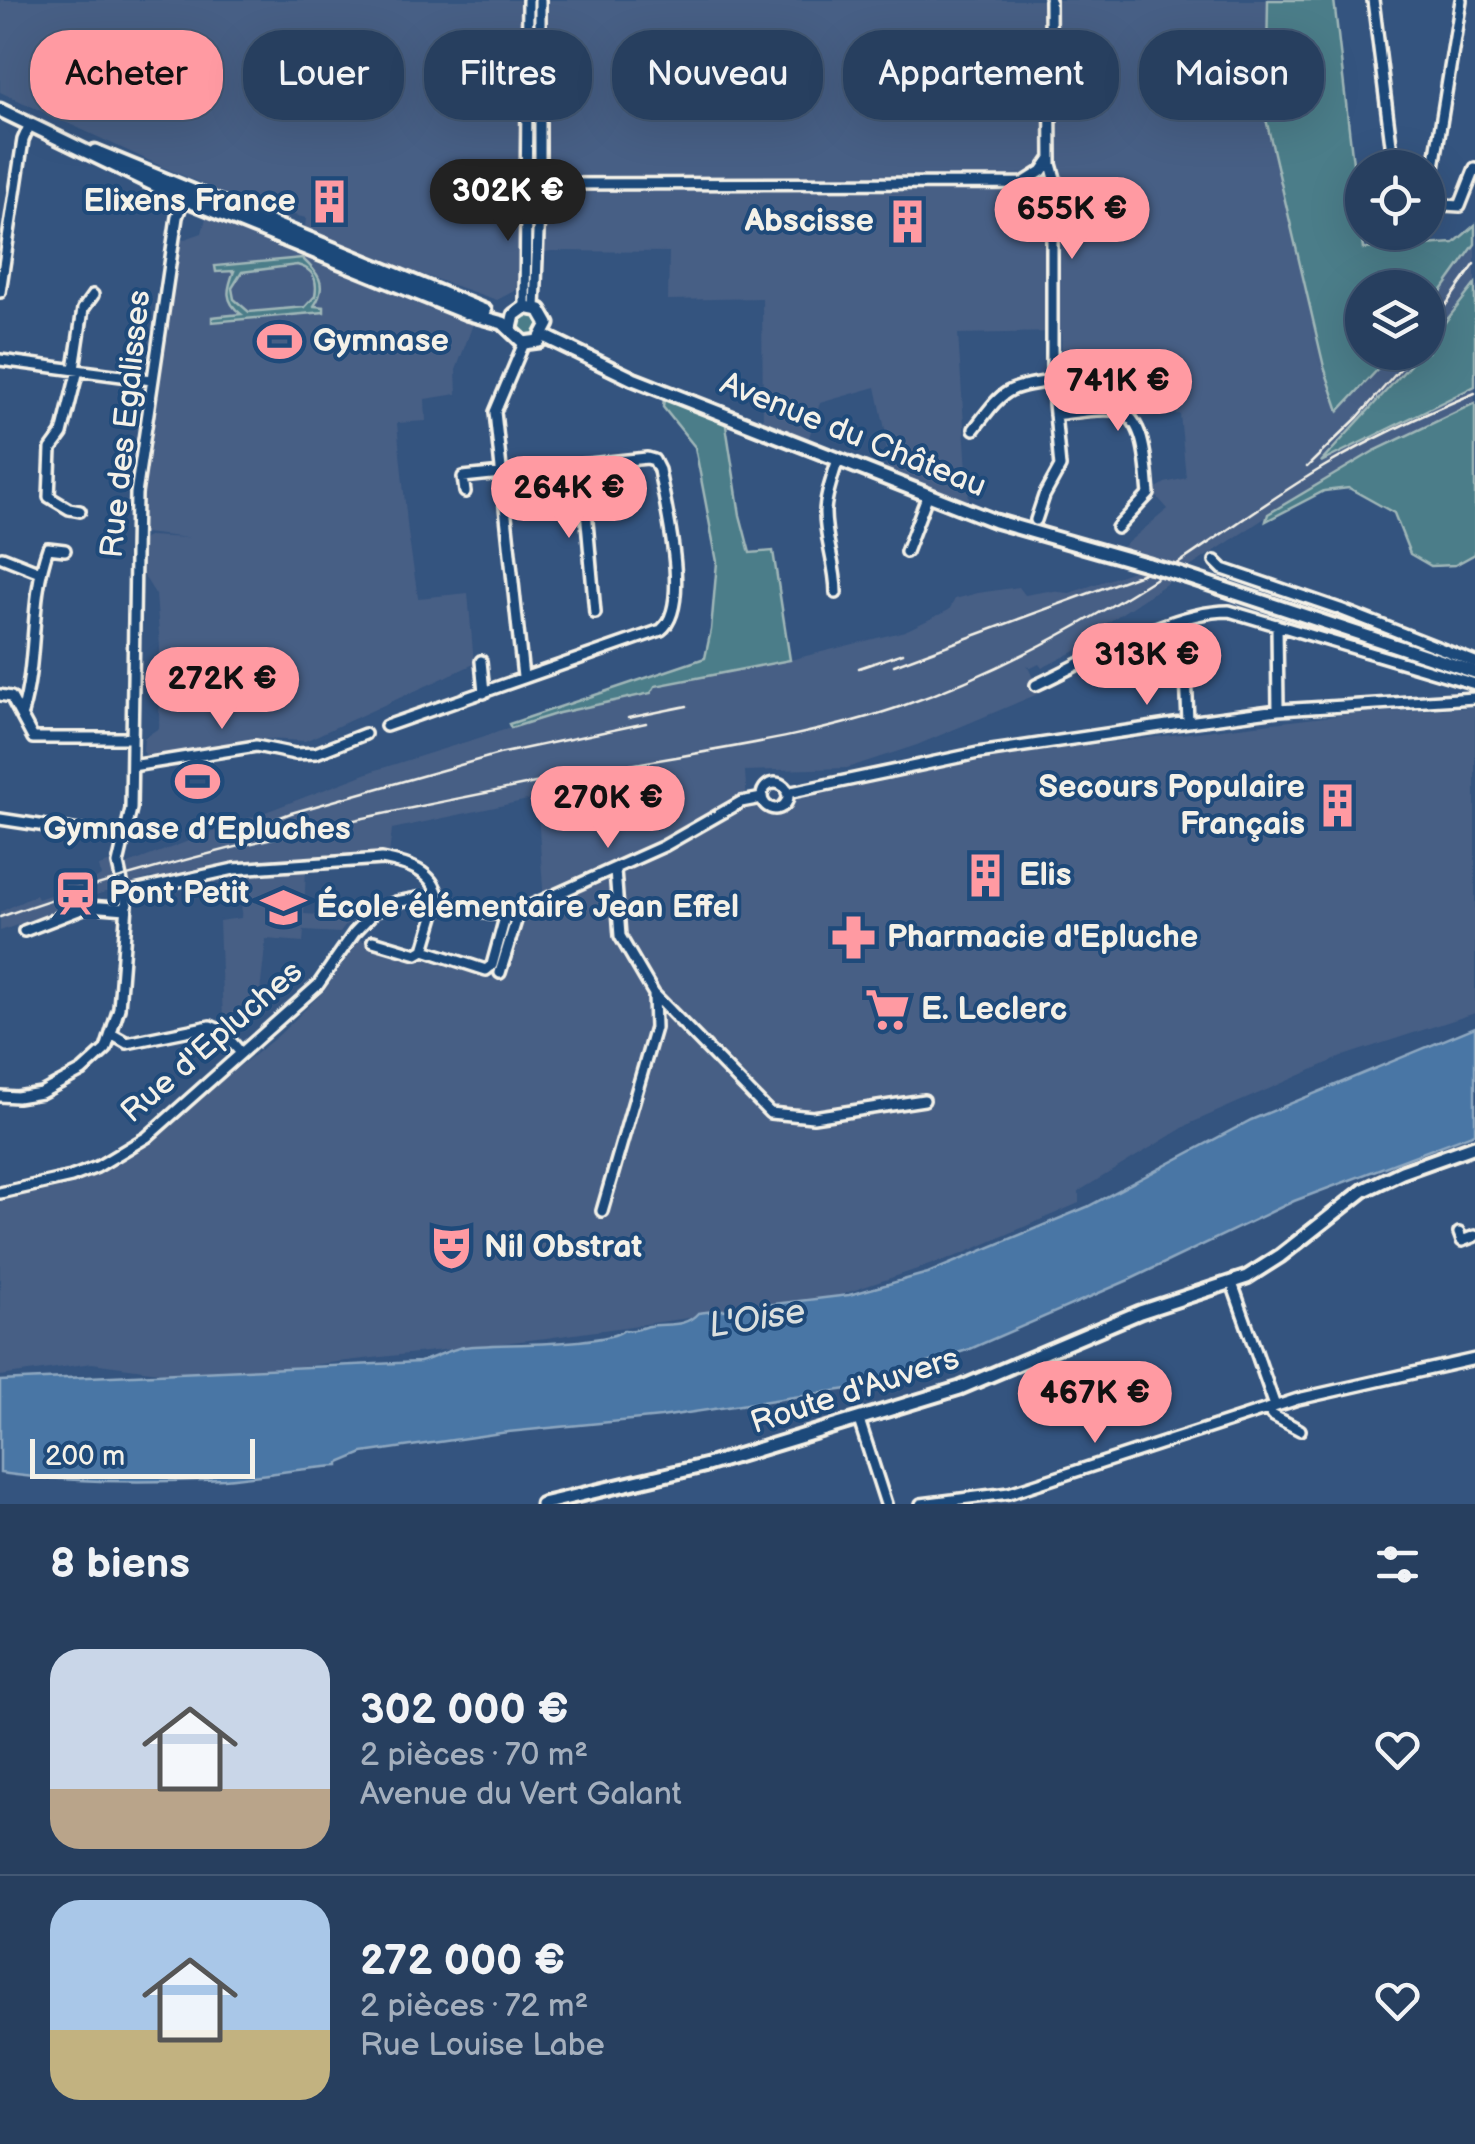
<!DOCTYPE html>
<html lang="fr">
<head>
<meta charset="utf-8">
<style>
	body { margin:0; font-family:"Balsamiq Sans",sans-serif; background:#2f4665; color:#f1f3f6; height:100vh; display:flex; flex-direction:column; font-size:38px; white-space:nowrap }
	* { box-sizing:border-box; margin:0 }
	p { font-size:32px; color:#a4afbd }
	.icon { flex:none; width:55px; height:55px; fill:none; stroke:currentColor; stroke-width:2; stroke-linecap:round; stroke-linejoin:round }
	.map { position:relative; height:1504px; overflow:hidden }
	.panel { display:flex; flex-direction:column; background:#273f5f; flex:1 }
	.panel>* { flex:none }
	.top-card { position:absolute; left:30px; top:30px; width:1415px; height:90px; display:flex; gap:20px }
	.fabs { position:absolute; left:1345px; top:150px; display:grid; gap:20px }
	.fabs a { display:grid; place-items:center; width:100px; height:100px; border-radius:50%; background:#273f5f; box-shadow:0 10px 40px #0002,0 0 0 2px #435874; font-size:50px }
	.scale { position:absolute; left:30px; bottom:25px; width:225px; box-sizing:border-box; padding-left:10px; border:5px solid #f4f1e8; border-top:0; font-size:28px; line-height:35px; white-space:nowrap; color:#f4f1e8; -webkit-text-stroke:8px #1f4a7a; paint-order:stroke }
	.price { position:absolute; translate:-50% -85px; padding:0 22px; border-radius:35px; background:#ff9aa2; color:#111; font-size:32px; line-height:65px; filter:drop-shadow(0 2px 5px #0008) }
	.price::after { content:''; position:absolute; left:50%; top:60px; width:30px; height:22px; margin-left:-15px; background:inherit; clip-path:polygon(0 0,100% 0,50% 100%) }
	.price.active { background:#222; color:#fff }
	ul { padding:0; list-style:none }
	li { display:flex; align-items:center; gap:30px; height:250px; padding:0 50px }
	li+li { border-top:2px solid #435874 }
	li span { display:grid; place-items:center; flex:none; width:280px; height:200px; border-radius:30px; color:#555 }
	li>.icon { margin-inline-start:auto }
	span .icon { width:120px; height:120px; fill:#fffc; stroke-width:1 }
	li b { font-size:42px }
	h2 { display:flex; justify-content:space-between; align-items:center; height:120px; padding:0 50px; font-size:42px }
	.pill { padding:0 35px; border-radius:40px; background:#273f5f; box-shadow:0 10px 40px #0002,0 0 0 2px #435874; font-size:35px; line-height:90px }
	.pill.active { background:#ff9aa2; color:#111 }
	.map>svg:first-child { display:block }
	.built { fill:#475f85 }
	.green { fill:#4b7d89; stroke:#a0b7b8; stroke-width:2.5; fill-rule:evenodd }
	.water { fill:#4976a5; stroke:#8da7c0; stroke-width:2.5 }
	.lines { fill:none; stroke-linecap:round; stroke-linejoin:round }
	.minor-casing { stroke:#f4f1e8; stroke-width:16 }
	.major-casing { stroke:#f4f1e8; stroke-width:19 }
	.minor { stroke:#1f4a7a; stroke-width:9 }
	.major { stroke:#1f4a7a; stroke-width:11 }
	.rail { stroke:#f4f1e8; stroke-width:2.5 }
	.major-bridge-casing { stroke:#f4f1e8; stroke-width:19; stroke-linecap:butt }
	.major-bridge { stroke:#1f4a7a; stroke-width:11 }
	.labels { text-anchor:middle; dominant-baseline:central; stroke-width:8; stroke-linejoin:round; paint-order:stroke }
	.poi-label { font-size:32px; font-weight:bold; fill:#f4f1e8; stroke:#1f4a7a; text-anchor:start }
	.street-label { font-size:32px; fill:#f4f1e8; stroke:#1f4a7a }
	.water-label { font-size:35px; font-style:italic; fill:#dadfde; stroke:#1f4a7a }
</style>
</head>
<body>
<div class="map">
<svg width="1475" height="1504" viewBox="0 0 1475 1504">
	<rect width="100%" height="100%" fill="#34547f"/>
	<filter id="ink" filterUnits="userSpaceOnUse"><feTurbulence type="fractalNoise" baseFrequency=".01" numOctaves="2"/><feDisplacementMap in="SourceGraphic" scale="20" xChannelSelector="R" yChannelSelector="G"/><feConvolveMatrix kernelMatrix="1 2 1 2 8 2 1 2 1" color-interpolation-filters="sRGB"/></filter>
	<g filter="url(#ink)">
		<path class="built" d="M0,0h1268l-2,119 58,248 13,41 2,2 54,-57h28l-97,106 151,-73v17l-101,48 -54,31 -130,85 -69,-19 47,-39 -16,-18 13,-8 21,-5 -6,-64 -36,3 -23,-11 -57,6 -3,-80 -103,2 11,167 -82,-32 -1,-35 -10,-47 -56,16 -13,41 -44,-18 -1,-128 -94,2 1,-48 -118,-1 -31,5 -2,33 -21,11 -88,-30 -104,-43 1,-9 -16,-4 -3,6 -124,-53 -163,-75z
			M206,218l267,106 -17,46 1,24 -32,5 1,22 -29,2 11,110 10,65 50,-5 6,71 -169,77 -39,-2 -119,18 -4,-6 1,-13 15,-10 1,-81 -4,-52 -12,-19 -4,-33 8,-7 41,2 -45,-5 -1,-40 36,-252 23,-8z
			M1475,244v40l-47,60v-34z
			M1139,569l33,11 -74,49 3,9 -59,30 -3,-4 -8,4 -4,-3 13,28 -123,52 -70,23 -102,3 2,31 30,9 16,-17 229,-41 327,-39 126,-7v306l-129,42 -155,68 -112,68v12l-117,51 -131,44 -285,40 -234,27 -124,11 -96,-13 -92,13v-178l63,-17 71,-30 145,-116 45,-44 33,-52 135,40 14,-57 38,-19 -7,-105 -145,31 -3,26h-48l-100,9 -85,19 -2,-6 -29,8 -2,-19 253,-96 183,-57 92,-20 4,-7 135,-26 115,-29 44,-21 6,-11 23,-6 41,-6 6,8 23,-4 22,2z
			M111,862l7,31 -13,-1 -18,6v3l-87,30v-19l36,-17 2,4 58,-20 5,-3 -2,-10z
			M306,868l-2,46 48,3 -12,16 -36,-2 -1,11 -37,-3 -8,71 -35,10 -4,-99 22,-3 2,-46z"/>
		<path class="green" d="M1268,0h66l29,249 91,-6 21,-18v19l-47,66v-22h-66v64l31,1 -54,58 -15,-44 -58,-248z
			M302,258c15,14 27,26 12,48l10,1v5l-112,10v-5l29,-3c-17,-13 -14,-25 -7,-43l-18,1 -1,-6zM297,265c17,4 21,15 18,31l-10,11 -56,5 -15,-13 -2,-11 10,-16z
			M1475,284v102l-154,76 100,-109 7,-1v-8z
			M516 325a13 13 0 1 1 26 0a13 13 0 1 1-26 0Z
			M664,398l61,21 15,96 10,38 23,-2 17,109 -135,26 -4,7 -92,20 -48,15 -2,-4 196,-66 6,-28 6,-68 -22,-115 -32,-40z
			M1475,403v151l-20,11 -24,1 -21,-12 -16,-41 -45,-25 -25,3 -58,30 2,-7 106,-63z
			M241,671l2,15 -29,2 -2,-15z"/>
		<path class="water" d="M1475,1027v106l-181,68 -163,78 -161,70 -123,40 -186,28 -153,15 -145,21 -24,10v3c-39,2 -77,10 -115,13 -73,4 -151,4 -224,-6v-92l420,-19c14,-4 30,-13 44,-15 30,-4 143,-1 160,-17 12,2 14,-2 25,-4 18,-3 36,2 49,-13l151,-18 79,-22 159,-66 164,-87z"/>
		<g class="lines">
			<defs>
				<path id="minor" d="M1373,0l21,168
					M1023,183l21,13 9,-4 3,-10 -5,-18 -1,-164
					M528,184l495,-1 19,-12 9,-13
					M1428,204l33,-204
					M1428,204l32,2 15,-38
					M0,292l23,-152 7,-16
					M525,307l3,-307
					M535,308l5,-124v-184
					M0,360l152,20
					M74,369l9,-60 10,-14
					M78,370l-16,64 -11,15 -2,48 20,12 11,2
					M1055,415c18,-2 39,-7 58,-5 34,2 33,59 36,84l-32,34
					M974,429c30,-39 29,-41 78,-48
					M582,465l13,148
					M1036,520l8,-24 16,-29 -8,-86v-170l3,-22
					M906,552l22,-58
					M2,557l38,15
					M1215,561l8,8 117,40 135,53
					M836,593c0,-28 -11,-53 -11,-80 0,-17 8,-37 13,-54
					M1277,625l1,85
					M481,661l3,32
					M1186,673l2,49
					M523,677l-28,-265 29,-69
					M1036,685c54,-25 134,-74 193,-74l246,73
					M0,695l11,2 22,41h99
					M22,713c16,-54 7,-112 26,-165l17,2
					M386,726l275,-96c31,-24 4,-125 -2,-160l-5,-10 -7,-2 -184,19 2,15
					M132,766l124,-20 39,8 21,-1 49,-19
					M762 796a13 13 0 1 1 26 0a13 13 0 1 1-26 0Z
					M787,793l191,-40 210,-31 90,-12 197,-12
					M0,819l125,19
					M125,893l109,-24 148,-10c26,5 51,11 57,40
					M439,899l-15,51 62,20 6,-5 14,-51
					M24,931l65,-25 37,3
					M373,941l44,13 7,-4
					M500,973l19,-62
					M654,994l116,119 43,4 111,-17
					M113,1035l14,8 83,-17 12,5 19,22
					M0,1096l17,1 24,-4 41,-22 24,-22 13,-41 8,-103 -9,-41 13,-55 5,-315 41,-277 9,-24
					M0,1193l71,-16 26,-10 50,-30 171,-152 36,-52 21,-22 21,-9 26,-5 68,17 29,-3 145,-65 77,-44 21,-4
					M602,1211l53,-183 -1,-34 -34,-58 -5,-66
					M1459,1233l3,8 13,-5
					M1232,1283l43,123
					M1268,1409l4,6 28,15
					M859,1420l27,84
					M921,1504l88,-11 289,-94 177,-40"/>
				<path id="major" d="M0,110l184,89 282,114 37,10 21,20 15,-2 9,-17 -8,-14 -15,-3 -11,8 -3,13
					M95,151l390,160
					M544,336l89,43 362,142 154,44
					M1179,574l296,98
					M542,1504l165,-39 253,-77 180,-76 107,-35 33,-21 84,-66 38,-18 73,-26"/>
			</defs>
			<use href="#minor" class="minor-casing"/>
			<use href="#major" class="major-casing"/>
			<use href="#minor" class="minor"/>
			<use href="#major" class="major"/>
			<path class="rail" d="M1428,330l47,-66
				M1307,467l51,-50 57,-65
				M894,665l250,-92
				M859,668l44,-15
				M628,718l59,-12
				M223,839l68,-26 208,-59 147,-31
				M0,917c195,-70 399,-107 602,-147 100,-19 206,-31 303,-65 86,-30 171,-76 248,-125 58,-37 113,-79 172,-114 48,-28 99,-52 150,-73"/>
			<defs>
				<path id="major-bridge" d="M1149,565l30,9"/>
			</defs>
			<use href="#major-bridge" class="major-bridge-casing"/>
			<use href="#major-bridge" class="major-bridge"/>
		</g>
	</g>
	<defs>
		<symbol id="building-bare" viewBox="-9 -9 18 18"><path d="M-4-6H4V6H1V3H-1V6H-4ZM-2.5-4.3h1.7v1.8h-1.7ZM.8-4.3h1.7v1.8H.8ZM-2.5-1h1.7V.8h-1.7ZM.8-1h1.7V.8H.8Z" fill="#ff9aa2" stroke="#1f4a7a" stroke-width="2.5" paint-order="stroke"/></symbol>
		<symbol id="stadium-bare" viewBox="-9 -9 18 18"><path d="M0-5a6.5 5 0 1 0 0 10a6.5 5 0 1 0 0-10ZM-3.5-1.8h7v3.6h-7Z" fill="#ff9aa2" stroke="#1f4a7a" stroke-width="2.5" paint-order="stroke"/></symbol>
		<symbol id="station-bare" viewBox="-9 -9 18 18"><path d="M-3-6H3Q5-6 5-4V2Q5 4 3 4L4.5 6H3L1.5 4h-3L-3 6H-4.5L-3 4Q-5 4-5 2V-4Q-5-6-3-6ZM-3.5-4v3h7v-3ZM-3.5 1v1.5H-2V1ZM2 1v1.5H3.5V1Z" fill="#ff9aa2" stroke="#1f4a7a" stroke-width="2.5" paint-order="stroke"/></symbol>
		<symbol id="school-bare" viewBox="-9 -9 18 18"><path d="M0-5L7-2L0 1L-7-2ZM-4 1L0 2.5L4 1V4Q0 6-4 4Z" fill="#ff9aa2" stroke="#1f4a7a" stroke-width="2.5" paint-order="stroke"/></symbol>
		<symbol id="pharmacy-bare" viewBox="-9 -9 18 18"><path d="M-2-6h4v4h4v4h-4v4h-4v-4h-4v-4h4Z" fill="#ff9aa2" stroke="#1f4a7a" stroke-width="2.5" paint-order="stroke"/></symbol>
		<symbol id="supermarket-bare" viewBox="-9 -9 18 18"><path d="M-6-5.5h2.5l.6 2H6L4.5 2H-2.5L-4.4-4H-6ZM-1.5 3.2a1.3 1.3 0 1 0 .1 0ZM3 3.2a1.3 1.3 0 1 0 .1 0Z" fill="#ff9aa2" stroke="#1f4a7a" stroke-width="2.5" paint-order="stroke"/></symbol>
		<symbol id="theatre-bare" viewBox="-9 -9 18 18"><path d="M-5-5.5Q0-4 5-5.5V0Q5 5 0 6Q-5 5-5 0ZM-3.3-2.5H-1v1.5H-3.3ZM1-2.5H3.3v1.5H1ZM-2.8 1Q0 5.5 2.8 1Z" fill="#ff9aa2" stroke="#1f4a7a" stroke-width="2.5" paint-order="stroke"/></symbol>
	</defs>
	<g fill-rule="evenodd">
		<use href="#building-bare" x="298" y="170" width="63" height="63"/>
		<use href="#building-bare" x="876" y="190" width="63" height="63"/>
		<use href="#stadium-bare" x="248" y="310" width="63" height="63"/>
		<use href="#stadium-bare" x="166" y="750" width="63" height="63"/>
		<use href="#building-bare" x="1306" y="774" width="63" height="63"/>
		<use href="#building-bare" x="954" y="844" width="63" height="63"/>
		<use href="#station-bare" x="44" y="862" width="63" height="63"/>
		<use href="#school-bare" x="252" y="876" width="63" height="63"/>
		<use href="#pharmacy-bare" x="822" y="906" width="63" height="63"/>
		<use href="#supermarket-bare" x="856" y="978" width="63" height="63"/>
		<use href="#theatre-bare" x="420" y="1216" width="63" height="63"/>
	</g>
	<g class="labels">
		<g class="poi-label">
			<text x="296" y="201" text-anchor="end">Elixens France</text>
			<text x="874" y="221" text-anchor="end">Abscisse</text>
			<text x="313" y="341">Gymnase</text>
			<text x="1305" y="787" text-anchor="end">Secours Populaire<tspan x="1305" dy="37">Français</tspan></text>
			<text x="197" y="829" text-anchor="middle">Gymnase d’Epluches</text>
			<text x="1019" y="875">Elis</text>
			<text x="109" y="893">Pont Petit</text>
			<text x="316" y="907">École élémentaire Jean Effel</text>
			<text x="887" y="937">Pharmacie d'Epluche</text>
			<text x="921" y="1009">E. Leclerc</text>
			<text x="484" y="1247">Nil Obstrat</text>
		</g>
		<g class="street-label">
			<text transform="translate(126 424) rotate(-84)">Rue des Egalisses</text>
			<text transform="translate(853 435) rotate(22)">Avenue du Château</text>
			<text transform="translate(212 1042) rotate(-41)">Rue d'Epluches</text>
			<text transform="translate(855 1391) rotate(-18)">Route d'Auvers</text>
		</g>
		<g class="water-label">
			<text transform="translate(757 1319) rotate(-9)">L'Oise</text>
		</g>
	</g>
</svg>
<div class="fabs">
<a><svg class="icon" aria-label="locate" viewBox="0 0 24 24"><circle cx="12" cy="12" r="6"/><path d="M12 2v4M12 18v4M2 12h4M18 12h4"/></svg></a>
<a><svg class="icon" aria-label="layers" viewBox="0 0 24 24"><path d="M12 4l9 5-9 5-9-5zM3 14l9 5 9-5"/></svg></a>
</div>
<div class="scale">200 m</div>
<b class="price active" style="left:508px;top:244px">302K €</b>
<b class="price" style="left:1072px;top:262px">655K €</b>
<b class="price" style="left:1118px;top:434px">741K €</b>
<b class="price" style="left:569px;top:541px">264K €</b>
<b class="price" style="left:1147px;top:708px">313K €</b>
<b class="price" style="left:222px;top:732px">272K €</b>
<b class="price" style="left:608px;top:851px">270K €</b>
<b class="price" style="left:1095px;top:1446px">467K €</b>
<div class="top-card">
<a class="pill active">Acheter</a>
<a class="pill">Louer</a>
<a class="pill">Filtres</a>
<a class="pill">Nouveau</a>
<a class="pill">Appartement</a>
<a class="pill">Maison</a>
</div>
</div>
<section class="panel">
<h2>8 biens<svg class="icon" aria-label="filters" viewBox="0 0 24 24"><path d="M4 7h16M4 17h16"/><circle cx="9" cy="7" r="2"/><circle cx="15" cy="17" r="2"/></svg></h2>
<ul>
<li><span style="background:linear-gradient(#c9d6e8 70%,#b9a48a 0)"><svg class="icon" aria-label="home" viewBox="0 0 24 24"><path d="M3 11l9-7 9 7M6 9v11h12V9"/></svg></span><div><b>302 000 €</b><p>2 pièces · 70 m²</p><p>Avenue du Vert Galant</p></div><svg class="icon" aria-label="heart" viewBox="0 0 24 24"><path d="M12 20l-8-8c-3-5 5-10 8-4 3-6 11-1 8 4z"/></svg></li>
<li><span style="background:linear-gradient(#a9c7e8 65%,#c2b280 0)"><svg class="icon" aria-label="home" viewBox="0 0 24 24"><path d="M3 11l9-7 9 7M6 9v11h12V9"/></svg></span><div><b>272 000 €</b><p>2 pièces · 72 m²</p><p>Rue Louise Labe</p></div><svg class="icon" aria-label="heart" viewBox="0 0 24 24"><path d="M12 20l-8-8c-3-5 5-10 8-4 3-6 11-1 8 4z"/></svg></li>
</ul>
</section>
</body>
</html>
